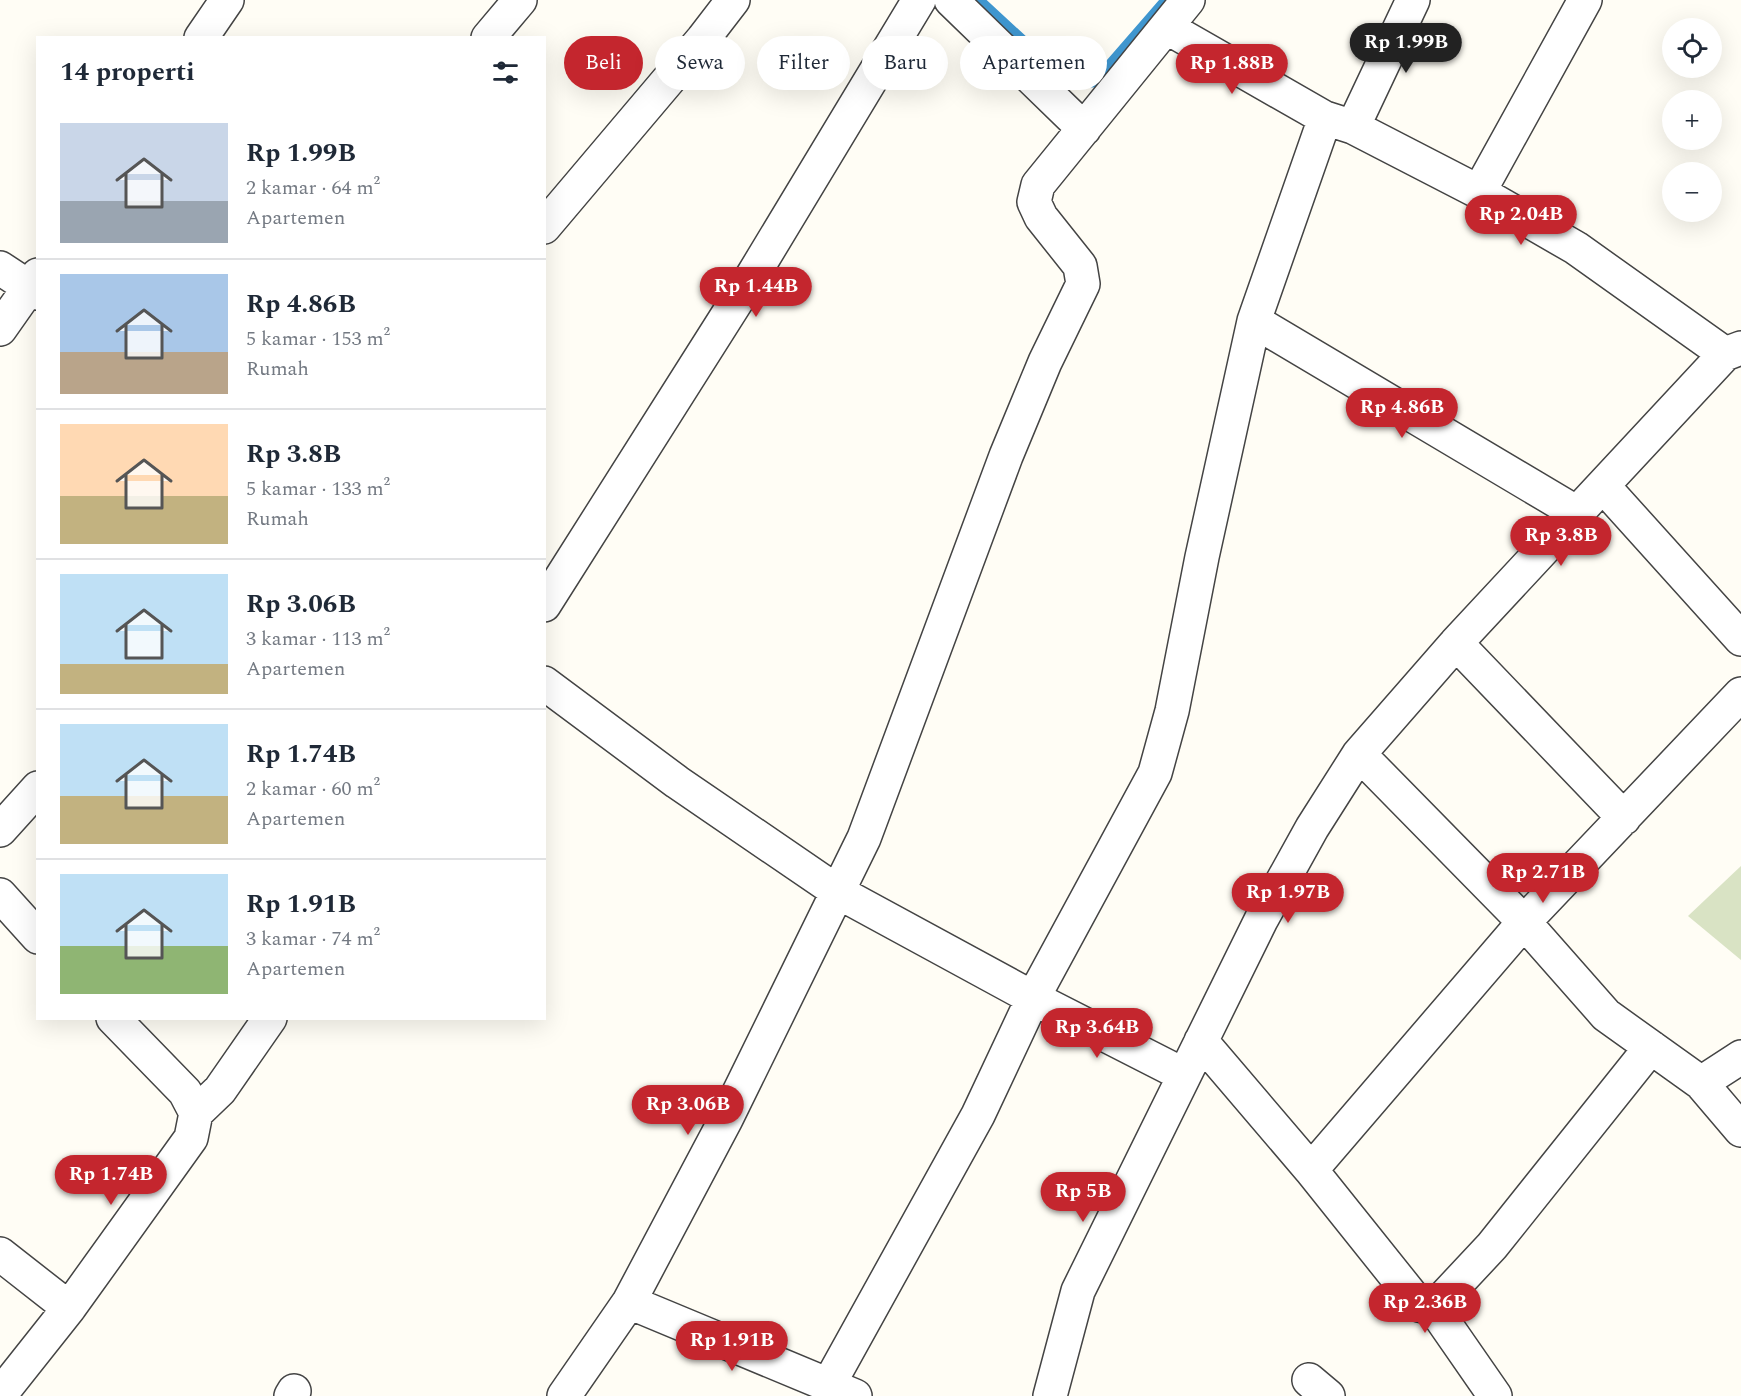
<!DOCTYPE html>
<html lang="id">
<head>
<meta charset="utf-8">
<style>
	body { margin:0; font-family:Spectral,serif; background:#f2f2f3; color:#1f2937; height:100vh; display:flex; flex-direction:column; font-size:22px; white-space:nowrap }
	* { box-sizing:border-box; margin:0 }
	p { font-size:20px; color:#747a83 }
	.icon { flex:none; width:33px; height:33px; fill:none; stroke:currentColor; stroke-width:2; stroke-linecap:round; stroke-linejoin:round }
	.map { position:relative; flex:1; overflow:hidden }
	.sheet { position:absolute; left:36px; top:36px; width:510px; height:984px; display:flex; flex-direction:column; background:#fff; border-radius:0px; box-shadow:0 6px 24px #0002 }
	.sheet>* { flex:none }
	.top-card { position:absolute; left:564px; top:36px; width:570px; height:54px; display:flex; gap:12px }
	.tools { position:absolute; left:1662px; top:18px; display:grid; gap:12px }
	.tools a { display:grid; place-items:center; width:60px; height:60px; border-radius:50%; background:#fff; box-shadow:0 6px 24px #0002; font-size:30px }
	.price { position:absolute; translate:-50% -51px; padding:0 14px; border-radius:21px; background:#c4262e; color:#fff; font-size:20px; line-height:39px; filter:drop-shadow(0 2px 3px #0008) }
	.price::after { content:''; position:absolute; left:50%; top:36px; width:18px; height:14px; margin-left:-9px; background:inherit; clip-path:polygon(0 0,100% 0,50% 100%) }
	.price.current { background:#222; color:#fff }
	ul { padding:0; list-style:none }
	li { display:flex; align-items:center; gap:18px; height:150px; padding:0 24px }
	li+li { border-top:2px solid #e0e1e3 }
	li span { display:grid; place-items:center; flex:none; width:168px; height:120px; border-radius:0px; color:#555 }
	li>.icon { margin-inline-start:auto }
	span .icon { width:72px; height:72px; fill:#fffc; stroke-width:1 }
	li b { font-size:26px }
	h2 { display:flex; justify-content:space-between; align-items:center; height:72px; padding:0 24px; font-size:26px }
	.pill { padding:0 21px; border-radius:27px; background:#fff; box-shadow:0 6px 24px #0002; font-size:21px; line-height:54px }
	.pill.current { background:#c4262e; color:#fff }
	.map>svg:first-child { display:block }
	.cemetery { fill:#d9e3c4 }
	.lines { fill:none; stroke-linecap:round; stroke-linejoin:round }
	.stream { stroke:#3f96cf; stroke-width:9 }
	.minor-casing { stroke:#444; stroke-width:36 }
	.minor { stroke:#fff; stroke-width:33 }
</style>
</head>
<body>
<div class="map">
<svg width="1741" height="1396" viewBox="0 0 1741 1396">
	<rect width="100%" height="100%" fill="#fffdf5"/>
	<path class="cemetery" d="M1741,866v94l-53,-44z"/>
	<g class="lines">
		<path class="stream" d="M980,0l89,82 24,1 72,-83"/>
		<defs>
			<path id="minor" d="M951,0l133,129
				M1166,27l159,91 28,9 126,65 97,56 149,106
				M201,38l26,-38
				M488,38l32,-38
				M1353,127l60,-127
				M1479,192l106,-192
				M544,227l159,-188 30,-39
				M0,268l38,25
				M1254,321l323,192
				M0,329l38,-54
				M1604,487l137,152
				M544,605l209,-330 166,-275
				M1456,643l168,175
				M544,683l133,99 161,110 195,106 151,77
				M1359,754l165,168 82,93 95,68
				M0,830l38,-42
				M0,895l38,42
				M1201,1041l110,129 108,135 15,3 58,-62 159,-199
				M1741,1057l-40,26 40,47
				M196,1113l24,-23 50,-72
				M1311,1170l213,-248 217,-228
				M0,1254l69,54
				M629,1302l226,94
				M1434,1308l61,88
				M1309,1380l19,16
				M829,1384l149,-269 55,-117 122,-225 17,-62 30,-154 52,-236 71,-203
				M0,1395l69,-87 122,-170 5,-25 -11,-21 -72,-74
				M291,1396l3,-5
				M564,1396l65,-94 97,-183 138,-281 142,-382 39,-94 38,-78 -3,-18 -39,-49 -7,-15 4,-17 150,-185
				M1050,1396l28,-105 183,-371 51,-92 47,-74 97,-111 269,-289 16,-6"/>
		</defs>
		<use href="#minor" class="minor-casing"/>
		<use href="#minor" class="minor"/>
	</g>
</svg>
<div class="tools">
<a><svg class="icon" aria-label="locate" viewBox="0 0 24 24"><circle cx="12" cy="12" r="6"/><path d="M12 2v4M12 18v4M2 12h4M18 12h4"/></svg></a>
<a>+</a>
<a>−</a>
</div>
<b class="price current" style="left:1406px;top:74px">Rp 1.99B</b>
<b class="price" style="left:1232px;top:95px">Rp 1.88B</b>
<b class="price" style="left:1521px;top:246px">Rp 2.04B</b>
<b class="price" style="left:756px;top:318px">Rp 1.44B</b>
<b class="price" style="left:1402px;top:439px">Rp 4.86B</b>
<b class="price" style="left:1561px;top:567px">Rp 3.8B</b>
<b class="price" style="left:1543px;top:904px">Rp 2.71B</b>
<b class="price" style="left:1288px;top:924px">Rp 1.97B</b>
<b class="price" style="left:1097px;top:1059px">Rp 3.64B</b>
<b class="price" style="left:688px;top:1136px">Rp 3.06B</b>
<b class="price" style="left:111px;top:1206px">Rp 1.74B</b>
<b class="price" style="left:1083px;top:1223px">Rp 5B</b>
<b class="price" style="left:1425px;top:1334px">Rp 2.36B</b>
<b class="price" style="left:732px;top:1372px">Rp 1.91B</b>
<div class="top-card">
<a class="pill current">Beli</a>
<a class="pill">Sewa</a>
<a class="pill">Filter</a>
<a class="pill">Baru</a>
<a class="pill">Apartemen</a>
</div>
<section class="sheet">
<h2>14 properti<svg class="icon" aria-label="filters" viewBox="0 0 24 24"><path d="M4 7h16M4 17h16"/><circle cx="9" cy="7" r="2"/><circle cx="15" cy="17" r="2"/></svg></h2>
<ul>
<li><span style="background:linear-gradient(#c9d6e8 65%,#9aa5b1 0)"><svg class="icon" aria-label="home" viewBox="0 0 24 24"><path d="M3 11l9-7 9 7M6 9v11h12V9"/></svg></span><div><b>Rp 1.99B</b><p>2 kamar · 64 m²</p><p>Apartemen</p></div></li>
<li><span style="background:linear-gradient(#a9c7e8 65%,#b9a48a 0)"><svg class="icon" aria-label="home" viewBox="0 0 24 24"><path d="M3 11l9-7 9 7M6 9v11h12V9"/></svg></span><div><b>Rp 4.86B</b><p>5 kamar · 153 m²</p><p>Rumah</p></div></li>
<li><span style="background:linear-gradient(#ffd9b3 60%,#c2b280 0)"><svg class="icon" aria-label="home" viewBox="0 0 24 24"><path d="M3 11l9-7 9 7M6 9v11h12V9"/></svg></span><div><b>Rp 3.8B</b><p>5 kamar · 133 m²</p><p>Rumah</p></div></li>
<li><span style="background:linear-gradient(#bfe0f5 75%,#c2b280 0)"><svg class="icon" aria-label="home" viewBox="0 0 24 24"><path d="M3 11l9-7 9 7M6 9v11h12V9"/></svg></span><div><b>Rp 3.06B</b><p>3 kamar · 113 m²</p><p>Apartemen</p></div></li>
<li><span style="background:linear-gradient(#bfe0f5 60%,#c2b280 0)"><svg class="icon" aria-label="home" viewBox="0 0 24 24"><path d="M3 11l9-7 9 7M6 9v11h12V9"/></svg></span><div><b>Rp 1.74B</b><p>2 kamar · 60 m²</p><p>Apartemen</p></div></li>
<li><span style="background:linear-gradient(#bfe0f5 60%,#8fb573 0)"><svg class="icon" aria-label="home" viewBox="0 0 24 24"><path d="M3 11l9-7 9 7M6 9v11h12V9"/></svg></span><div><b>Rp 1.91B</b><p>3 kamar · 74 m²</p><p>Apartemen</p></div></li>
</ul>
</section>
</div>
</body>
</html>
